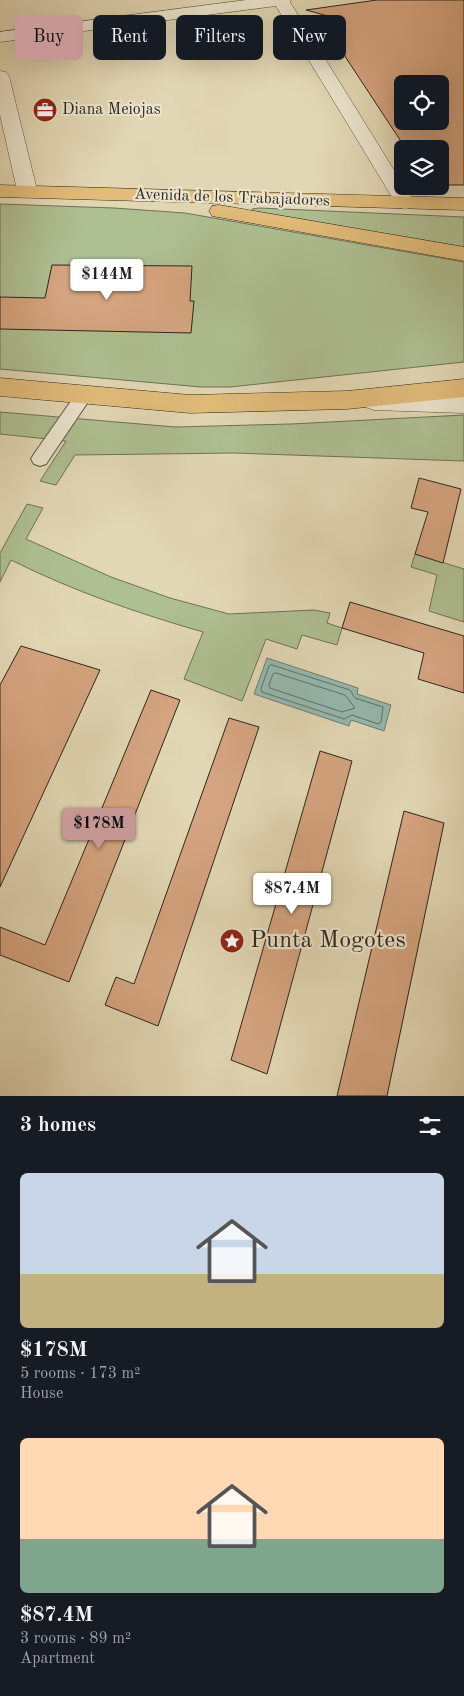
<!DOCTYPE html>
<html lang="en">
<head>
<meta charset="utf-8">
<style>
	body { margin:0; font-family:"Old Standard TT",serif; background:#242831; color:#f1f3f6; height:100vh; display:flex; flex-direction:column; font-size:19px; white-space:nowrap }
	* { box-sizing:border-box; margin:0 }
	p { font-size:16px; color:#9ea1a6 }
	.icon { flex:none; width:28px; height:28px; fill:none; stroke:currentColor; stroke-width:2; stroke-linecap:round; stroke-linejoin:round }
	.map { position:relative; height:1096px; overflow:hidden }
	.drawer { display:flex; flex-direction:column; background:#171b24; flex:1 }
	.drawer>* { flex:none }
	.guide { position:absolute; left:15px; top:15px; width:435px; height:45px; display:flex; gap:10px }
	.tools { position:absolute; left:394px; top:75px; display:grid; gap:10px }
	.tools a { display:grid; place-items:center; width:55px; height:55px; border-radius:8px; background:#171b24; box-shadow:0 5px 20px #0002; font-size:25px }
	.price { position:absolute; translate:-50% -42px; padding:0 11px; border-radius:5px; background:#fff; color:#222; font-size:16px; line-height:32px; filter:drop-shadow(0 1px 2px #0008) }
	.price::after { content:''; position:absolute; left:50%; top:30px; width:15px; height:11px; margin-left:-8px; background:inherit; clip-path:polygon(0 0,100% 0,50% 100%) }
	.price.on { background:#c59692; color:#111 }
	ul { padding:0; list-style:none }
	li { display:grid; align-content:center; gap:10px; height:265px; padding:0 20px }
	li span { display:grid; place-items:center; height:155px; border-radius:8px; color:#555 }
	li>.icon { margin-inline-start:auto }
	span .icon { width:90px; height:90px; fill:#fffc; stroke-width:1 }
	li b { font-size:21px }
	h2 { display:flex; justify-content:space-between; align-items:center; height:60px; padding:0 20px; font-size:21px }
	.pill { padding:0 18px; border-radius:8px; background:#171b24; box-shadow:0 5px 20px #0002; font-size:18px; line-height:45px }
	.pill.on { background:#c59692; color:#111 }
	.map>svg:first-child { display:block }
	.green { fill:#aebf91; stroke:#6e7257 }
	.water { fill:#95b9b0; stroke:#6c7e75 }
	.lines { fill:none; stroke-linecap:round; stroke-linejoin:round }
	.shore { stroke:#626f66; stroke-width:1 }
	.building { fill:#d5a480; stroke:#2f251d; fill-rule:evenodd }
	.service-casing { stroke:#5c5243; stroke-width:2 }
	.minor-casing { stroke:#5c5243; stroke-width:1 }
	.primary-casing { stroke:#2f251d; stroke-width:1 }
	.service { fill:#ece5ce; fill-rule:evenodd }
	.minor { fill:#ece5ce; fill-rule:evenodd }
	.primary { fill:#e1bc7a; fill-rule:evenodd }
	.labels { text-anchor:middle; dominant-baseline:central; stroke-width:4.5; stroke-linejoin:round; paint-order:stroke }
	.far-poi-label { font-size:16px; fill:#2f251d; stroke:#ece5ce; text-anchor:start }
	.far-street-label { font-size:16px; fill:#2f251d; stroke:#ece5ce }
	.near-poi-label { font-size:24px; fill:#2f251d; stroke:#ece5ce; text-anchor:start }
</style>
</head>
<body>
<div class="map">
<svg width="464" height="1096" viewBox="0 0 464 1096">
	<rect width="100%" height="100%" fill="#e2d7b4"/>
	<filter id="stains"><feTurbulence type="fractalNoise" baseFrequency=".004" numOctaves="4"/><feColorMatrix values="0 0 0 0 .2 0 0 0 0 .09 0 0 0 0 .02 0 0 0 .5 -.17"/></filter>
	<radialGradient id="worn" r=".72"><stop offset=".6" stop-color="#630" stop-opacity="0"/><stop offset="1" stop-color="#630" stop-opacity=".3"/></radialGradient>
	<path class="green" d="M0,204l114,4 71,5 279,49v100l-234,25h-29l-201,-18z
		M259,208l205,9v30l-212,-36v-2z
		M0,412l175,15 116,-3 173,-9v46l-230,-8 -159,2 -19,30 -16,-4 26,-40 -66,-7z
		M27,504l16,4 -17,31 85,38 59,21 59,16 85,-4 16,3 -3,10 15,5 -5,17 -35,-10 -5,14 -31,-10 -24,62 -58,-22 19,-47c-66,-19 -130,-41 -192,-72l-11,22v-29z
		M415,554l49,15v53l-35,-11 8,-36 -26,-8z"/>
	<path class="water" d="M267,658l91,30 -1,6 34,11 -7,26 -33,-11 -2,6 -95,-32z"/>
	<g class="lines">
		<path class="shore" d="M272,665l78,25 5,8 28,9 -2,15 -3,2 -26,-9 -8,4 -82,-27 -1,-3 8,-23z
			M276,673l69,22 10,13 -13,4 -72,-24 -1,-3 4,-11z"/>
	</g>
	<path class="building" d="M377,0h87v185h-24v-36h-34l-77,-117 13,-12 -36,-10zM402,84h38v37h-38z
		M52,265l140,1 -2,35h4l-3,32 -191,-4v-32l45,1z
		M419,478l42,11 -18,74 -28,-9 13,-42 -17,-4z
		M350,602l114,34v57l-46,-14 6,-26 -82,-25z
		M21,646l79,24 -100,217v-202z
		M151,690l29,10 -111,282 -69,-27v-28l45,18z
		M229,718l30,9 -101,299 -53,-21 11,-28 18,7z
		M320,751l32,10 -85,313 -36,-14z
		M404,811l40,12 -57,273h-50z"/>
	<g class="lines">
		<defs>
			<path id="service" d="M84,389l6,2 2,4 -2,4 -44,65 -6,2 -6,-2 -3,-5 3,-5 44,-63z"/>
			<path id="minor" d="M246,0h45l-1,2 112,181v3h3l10,17 -3,4 -7,2 -7,-2 -122,-201 -276,36v-10z
				M0,71l6,1 3,4 28,114 -3,4 -7,2 -7,-2 -3,-4 -17,-75z
				M374,392l90,3v18l-90,-3 -9,-3 -3,-6 3,-6z"/>
			<path id="primary" d="M0,185l464,13v12l-464,-13z
				M219,205l245,42v14l-252,-45 -3,-5 3,-5z
				M0,378l190,17 157,-4 117,-12v18l-117,12 -157,4 -190,-17z"/>
		</defs>
		<use href="#service" class="service-casing"/>
		<use href="#minor" class="minor-casing"/>
		<use href="#primary" class="primary-casing"/>
		<use href="#service" class="service"/>
		<use href="#minor" class="minor"/>
		<use href="#primary" class="primary"/>
	</g>
	<defs>
		<symbol id="office-disc" viewBox="-11 -11 22 22"><circle r="9.5" fill="#8f2418" stroke="#ece5ce"/><path d="M-6-3h4V-5.5h4V-3h4V5H-6ZM-1-4.5V-3h2v-1.5ZM-6 0V1H6V0Z" fill="#fff"/></symbol>
		<symbol id="sight-disc" viewBox="-11 -11 22 22"><circle r="9.5" fill="#8f2418" stroke="#ece5ce"/><path d="M0-6L1.8-2.2L6-1.7L2.9 1.2L3.7 5.4L0 3.3L-3.7 5.4L-2.9 1.2L-6-1.7L-1.8-2.2Z" fill="#fff"/></symbol>
	</defs>
	<g fill-rule="evenodd">
		<use href="#office-disc" x="31" y="96" width="28" height="28"/>
		<use href="#sight-disc" x="218" y="927" width="28" height="28"/>
	</g>
	<g class="labels">
		<g class="far-poi-label">
			<text x="62" y="110">Diana Meiojas</text>
		</g>
		<g class="far-street-label">
			<text transform="translate(232 198) rotate(2)">Avenida de los Trabajadores</text>
		</g>
		<g class="near-poi-label">
			<text x="250" y="941">Punta Mogotes</text>
		</g>
	</g>
	<rect width="100%" height="100%" filter="url(#stains)"/>
	<rect width="100%" height="100%" fill="url(#worn)"/>
</svg>
<div class="tools">
<a><svg class="icon" aria-label="locate" viewBox="0 0 24 24"><circle cx="12" cy="12" r="6"/><path d="M12 2v4M12 18v4M2 12h4M18 12h4"/></svg></a>
<a><svg class="icon" aria-label="layers" viewBox="0 0 24 24"><path d="M12 4l9 5-9 5-9-5zM3 14l9 5 9-5"/></svg></a>
</div>
<b class="price" style="left:107px;top:301px">$144M</b>
<b class="price on" style="left:99px;top:850px">$178M</b>
<b class="price" style="left:292px;top:915px">$87.4M</b>
<div class="guide">
<a class="pill on">Buy</a>
<a class="pill">Rent</a>
<a class="pill">Filters</a>
<a class="pill">New</a>
</div>
</div>
<section class="drawer">
<h2>3 homes<svg class="icon" aria-label="filters" viewBox="0 0 24 24"><path d="M4 7h16M4 17h16"/><circle cx="9" cy="7" r="2"/><circle cx="15" cy="17" r="2"/></svg></h2>
<ul>
<li><span style="background:linear-gradient(#c9d6e8 65%,#c2b280 0)"><svg class="icon" aria-label="home" viewBox="0 0 24 24"><path d="M3 11l9-7 9 7M6 9v11h12V9"/></svg></span><div><b>$178M</b><p>5 rooms · 173 m²</p><p>House</p></div></li>
<li><span style="background:linear-gradient(#ffd9b3 65%,#7fa58c 0)"><svg class="icon" aria-label="home" viewBox="0 0 24 24"><path d="M3 11l9-7 9 7M6 9v11h12V9"/></svg></span><div><b>$87.4M</b><p>3 rooms · 89 m²</p><p>Apartment</p></div></li>
</ul>
</section>
</body>
</html>
